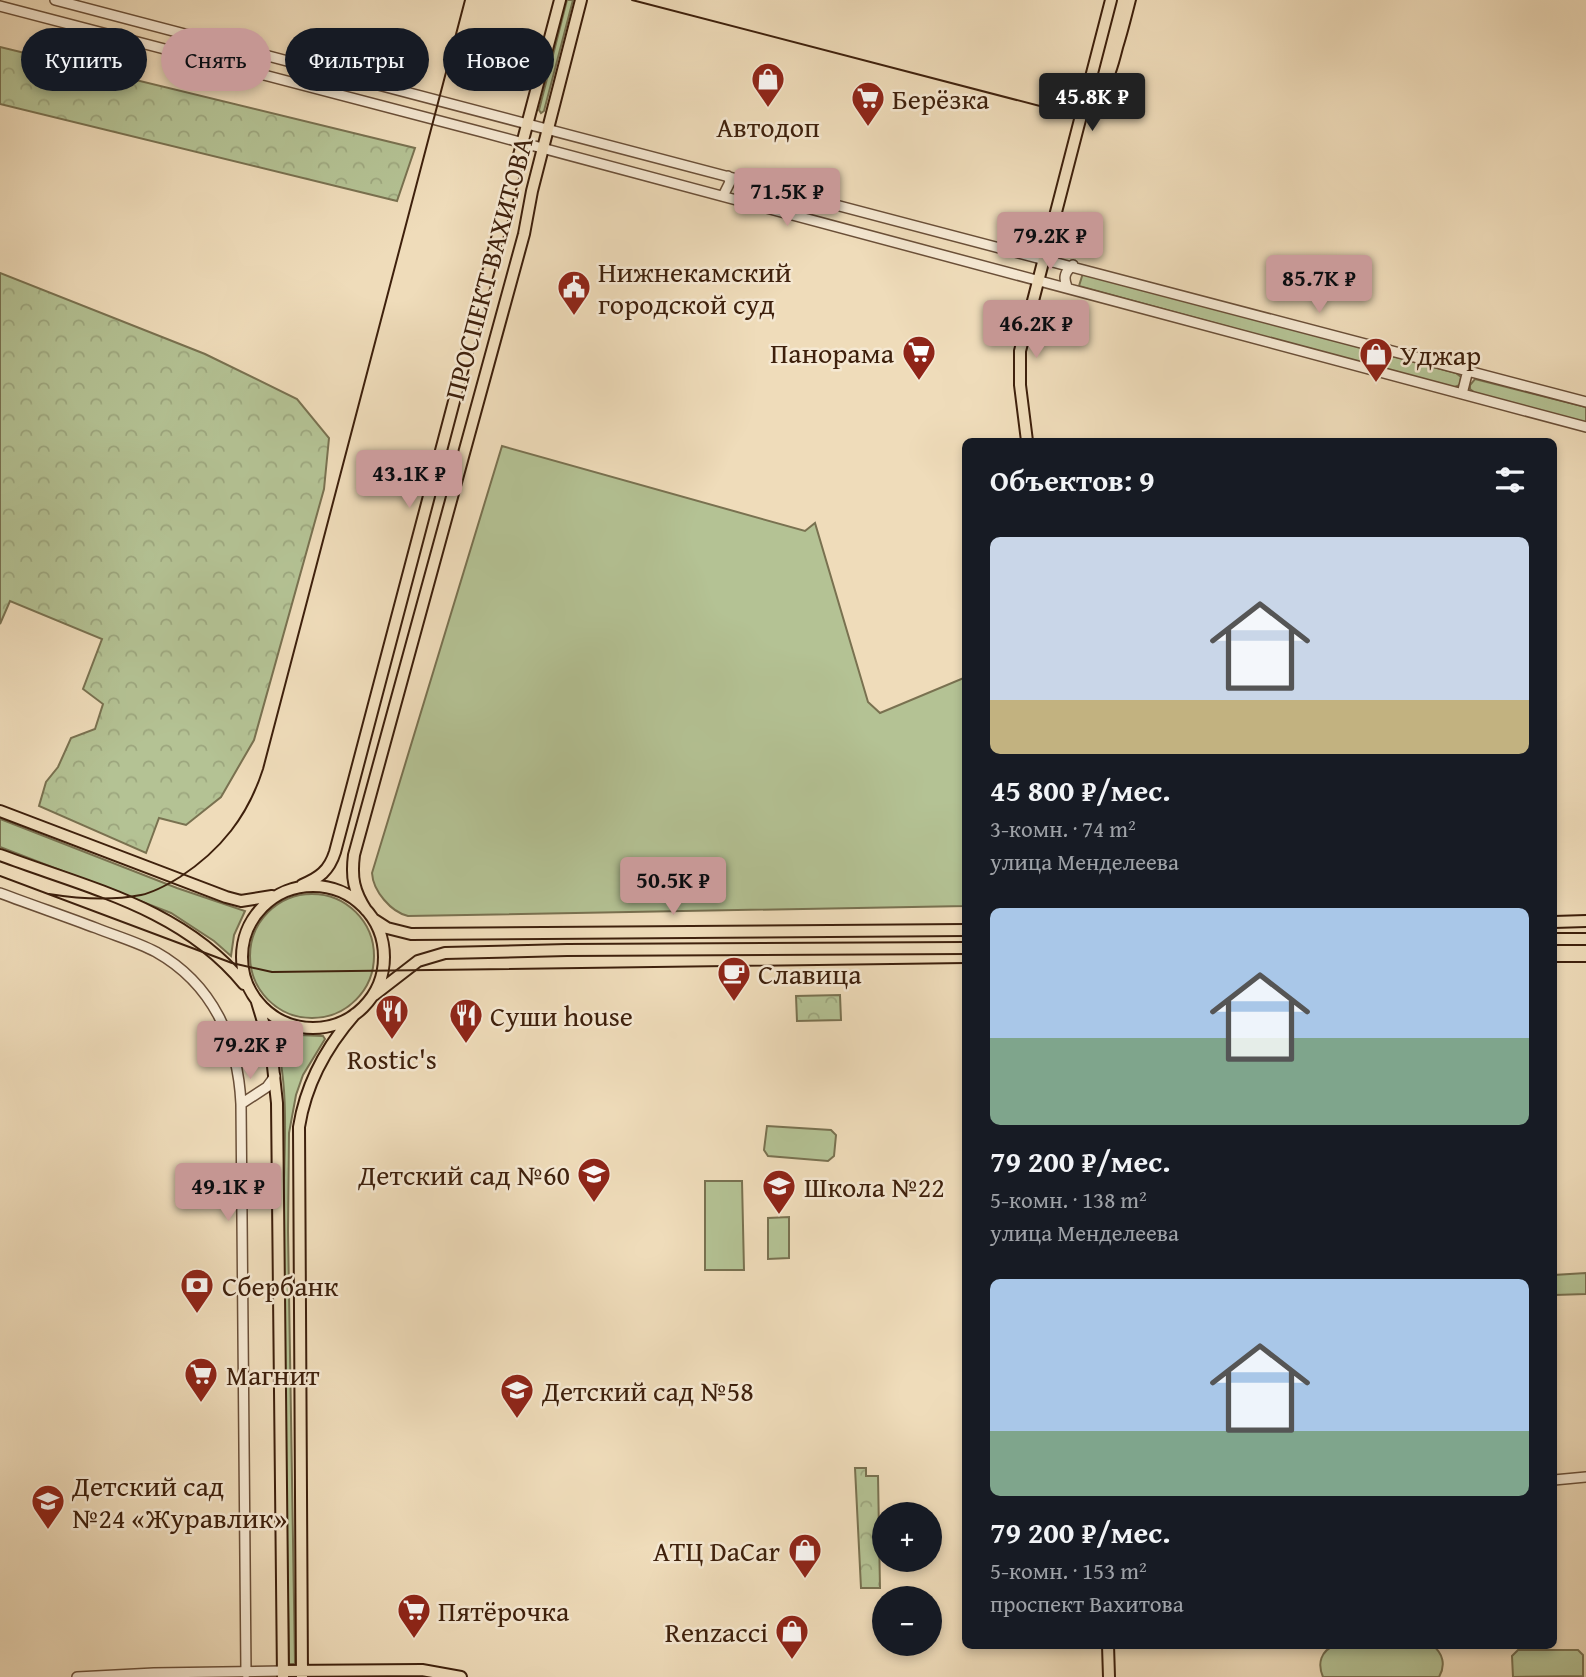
<!DOCTYPE html>
<html lang="ru">
<head>
<meta charset="utf-8">
<style>
	body { margin:0; font-family:"Gentium Book Plus",serif; background:#242831; color:#f1f3f6; height:100vh; display:flex; flex-direction:column; font-size:26px; white-space:nowrap }
	* { box-sizing:border-box; margin:0 }
	p { font-size:23px; color:#9ea1a6 }
	.icon { flex:none; width:38px; height:38px; fill:none; stroke:currentColor; stroke-width:2; stroke-linecap:round; stroke-linejoin:round }
	.map { position:relative; flex:1; overflow:hidden }
	.drawer { position:absolute; left:962px; top:438px; width:595px; height:1211px; display:flex; flex-direction:column; background:#171b24; border-radius:10px; box-shadow:0 4px 10px #0003 }
	.drawer>* { flex:none }
	.banner { position:absolute; left:21px; top:28px; width:665px; height:63px; display:flex; gap:14px }
	.fabs { position:absolute; left:872px; top:1502px; display:grid; gap:14px }
	.fabs a { display:grid; place-items:center; width:70px; height:70px; border-radius:50%; background:#171b24; box-shadow:0 4px 10px #0003; font-size:35px }
	.price { position:absolute; translate:-50% -60px; padding:0 16px; border-radius:7px; background:#c59692; color:#111; font-size:23px; line-height:46px; filter:drop-shadow(0 2px 4px #0008) }
	.price::after { content:''; position:absolute; left:50%; top:42px; width:21px; height:16px; margin-left:-10px; background:inherit; clip-path:polygon(0 0,100% 0,50% 100%) }
	.price.active { background:#222; color:#fff }
	ul { padding:0; list-style:none }
	li { display:grid; align-content:center; gap:14px; height:371px; padding:0 28px }
	li span { display:grid; place-items:center; height:217px; border-radius:10px; color:#555 }
	li>.icon { margin-inline-start:auto }
	span .icon { width:126px; height:126px; fill:#fffc; stroke-width:1 }
	li b { font-size:30px }
	h2 { display:flex; justify-content:space-between; align-items:center; height:84px; padding:0 28px; font-size:30px }
	.pill { padding:0 24px; border-radius:32px; background:#171b24; box-shadow:0 4px 10px #0003; font-size:24px; line-height:63px }
	.pill.active { background:#c59692; color:#111 }
	.map>svg:first-child { display:block }
	.grass { fill:#b4c294; stroke:#797150; stroke-width:2 }
	.forest { fill:url(#forest-crowns); stroke:#797150; stroke-width:2 }
	.lines { fill:none; stroke-linecap:round; stroke-linejoin:round }
	.minor-casing { stroke:#6a4f38; stroke-width:12 }
	.major-casing { stroke:#3e200c; stroke-width:14 }
	.minor { stroke:#f5e8d2; stroke-width:9 }
	.major { stroke:#efdcba; stroke-width:10 }
	.tram { stroke:#3e200c; stroke-width:2 }
	.labels { text-anchor:middle; dominant-baseline:central; stroke-width:5; stroke-linejoin:round; paint-order:stroke }
	.poi-label { font-size:28px; fill:#3e200c; stroke:#f5e8d2; text-anchor:start }
	.street-label { font-size:28px; fill:#3e200c; stroke:#f5e8d2 }
</style>
</head>
<body>
<div class="map">
<svg width="1586" height="1677" viewBox="0 0 1586 1677">
	<defs>
		<pattern id="forest-crowns" width="20" height="18" patternUnits="userSpaceOnUse" patternTransform="scale(1.75)"><rect width="20" height="18" fill="#b4c294"/><path d="M2 6a3 3 0 1 1 6 0M12 15a3 3 0 1 1 6 0" fill="none" stroke="#9ca67e"/></pattern>
	</defs>
	<rect width="100%" height="100%" fill="#efdcba"/>
	<filter id="stains"><feTurbulence type="fractalNoise" baseFrequency=".00286" numOctaves="4"/><feColorMatrix values="0 0 0 0 .2 0 0 0 0 .09 0 0 0 0 .02 0 0 0 .5 -.17"/></filter>
	<radialGradient id="worn" r=".72"><stop offset=".6" stop-color="#630" stop-opacity="0"/><stop offset="1" stop-color="#630" stop-opacity=".3"/></radialGradient>
	<path class="grass" d="M567,0h6l-29,111 -3,2 -2,-3z
		M1083,273l373,100 5,4 -1,8 -8,3 -373,-102z
		M1475,379l111,28v16l-110,-29 -6,-5v-4z
		M502,446l303,85 10,-8 53,179 12,11 86,-36v229l-558,10c-17,-4 -35,-25 -36,-43z
		M0,819l177,69 68,23 -11,24 -3,21 -17,-15 -43,-28 -171,-66z
		M250 956a62 62 0 1 1 124 0a62 62 0 1 1-124 0Z
		M275,1027l24,8 24,1 2,3 -22,36 -7,20 -7,38 -1,98 7,433h-6c-2,-144 -6,-288 -6,-432 -1,-60 10,-145 -10,-201z
		M767,1126l64,4 5,5 -2,21 -6,5 -60,-5 -4,-6z
		M705,1181h37l2,89h-39z
		M789,1217v41l-21,1v-41z
		M1586,1273v21l-31,1 -1,-20z
		M1335,1645h97c11,8 14,20 7,32h-116c-6,-14 -2,-26 12,-32z
		M1518,1650h60l5,5v21l-70,1 -1,-21z"/>
	<path class="forest" d="M0,47l415,101 -18,53 -397,-97z
		M0,273l205,81 92,45 32,39 -5,51 -70,251 -33,57 -35,28 -27,-7 -13,35 -107,-47 7,-24 12,-15 13,-29 24,-9 8,-25 -20,-15 19,-50 -92,-38 -10,23z
		M840,995l1,25 -44,1 -1,-25z
		M855,1468h11v8h12l2,112h-19z"/>
	<g class="lines">
		<defs>
			<path id="minor" d="M55,0l1531,402
				M0,6l482,126 1104,295
				M723,196l7,-14 -2,-6
				M1067,287c-4,-10 -2,-15 6,-22
				M1462,394l6,-24
				M0,893c32,12 64,23 96,35 20,8 41,14 60,24 57,32 82,89 85,152l5,569
				M241,1104l26,-17 8,-11
				M1554,1480l32,-3
				M77,1677l77,-4 129,-2"/>
			<path id="major" d="M1027,441l-7,-56v-34l91,-351
				M0,811l226,86 15,4 31,-5
				M0,855c88,33 182,53 244,129
				M302,885c17,-7 27,-14 33,-33l225,-852
				M242 957a71 71 0 1 1 142 0a71 71 0 1 1-142 0Z
				M366,910c-12,-19 -15,-32 -12,-55l170,-621 8,-43 49,-191
				M373,919l14,9 24,6 555,-4
				M1554,922l32,-1
				M1554,939h32
				M374,995l44,-34 27,-8 122,-3 399,-2
				M257,1002l14,46 6,55 6,574
				M1108,1645l1,32
				M283,1671l139,-1 39,7
				M302,1677l-3,-550c7,-44 27,-80 56,-113"/>
		</defs>
		<use href="#minor" class="minor-casing"/>
		<use href="#major" class="major-casing"/>
		<use href="#minor" class="minor"/>
		<use href="#major" class="major"/>
		<path class="tram" d="M632,0l427,111c46,-2 54,-23 64,-63 5,-16 9,-32 13,-48
			M0,876l232,87 40,9 694,-9
			M49,894c31,5 61,7 92,1 14,-3 26,-10 39,-18 41,-27 68,-61 83,-108l202,-769
			M1554,962h32"/>
	</g>
	<defs>
		<symbol id="shop-pin" viewBox="-11 -11 22 30"><path d="M0 17L-7.5 6A9.5 9.5 0 1 1 7.5 6Z" fill="#8f2418" stroke="#f5e8d2"/><path d="M-5-2.5h2.3a2.7 3.5 0 0 1 5.4 0H5L5.5 6h-11ZM-1.5-2.5h3a1.5 2.3 0 0 0-3 0Z" fill="#fff"/></symbol>
		<symbol id="supermarket-pin" viewBox="-11 -11 22 30"><path d="M0 17L-7.5 6A9.5 9.5 0 1 1 7.5 6Z" fill="#8f2418" stroke="#f5e8d2"/><path d="M-6-5.5h2.5l.6 2H6L4.5 2H-2.5L-4.4-4H-6ZM-1.5 3.2a1.3 1.3 0 1 0 .1 0ZM3 3.2a1.3 1.3 0 1 0 .1 0Z" fill="#fff"/></symbol>
		<symbol id="civic-pin" viewBox="-11 -11 22 30"><path d="M0 17L-7.5 6A9.5 9.5 0 1 1 7.5 6Z" fill="#8f2418" stroke="#f5e8d2"/><path d="M-.6-6.5H3V-4.5H.6V-3L4-1V1h2V6H-6V1h2V-1L-.6-3ZM-1.2 2.5V6h2.4V2.5Z" fill="#fff"/></symbol>
		<symbol id="cafe-pin" viewBox="-11 -11 22 30"><path d="M0 17L-7.5 6A9.5 9.5 0 1 1 7.5 6Z" fill="#8f2418" stroke="#f5e8d2"/><path d="M-5.5-4.5H6V0H3Q3 3.5 0 3.5H-2.5Q-5.5 3.5-5.5 0ZM3-3.2v2h1.7v-2ZM-6 4.5H4V6H-6Z" fill="#fff"/></symbol>
		<symbol id="restaurant-pin" viewBox="-11 -11 22 30"><path d="M0 17L-7.5 6A9.5 9.5 0 1 1 7.5 6Z" fill="#8f2418" stroke="#f5e8d2"/><path d="M-5-6h1v4h1v-4h1v4h1v-4h1v5L-1.5 .5V6h-2V.5L-5-1ZM5-6V6H3V1.5H1.5Q1.5-4 5-6Z" fill="#fff"/></symbol>
		<symbol id="school-pin" viewBox="-11 -11 22 30"><path d="M0 17L-7.5 6A9.5 9.5 0 1 1 7.5 6Z" fill="#8f2418" stroke="#f5e8d2"/><path d="M0-5L7-2L0 1L-7-2ZM-4 1L0 2.5L4 1V4Q0 6-4 4Z" fill="#fff"/></symbol>
		<symbol id="bank-pin" viewBox="-11 -11 22 30"><path d="M0 17L-7.5 6A9.5 9.5 0 1 1 7.5 6Z" fill="#8f2418" stroke="#f5e8d2"/><path d="M-6-4H6V4H-6ZM0-2.3a2.3 2.3 0 1 0 0 4.6a2.3 2.3 0 1 0 0-4.6Z" fill="#fff"/></symbol>
	</defs>
	<g fill-rule="evenodd">
		<use href="#shop-pin" x="749" y="60" width="38" height="52"/>
		<use href="#supermarket-pin" x="849" y="79" width="38" height="52"/>
		<use href="#civic-pin" x="555" y="268" width="38" height="52"/>
		<use href="#supermarket-pin" x="900" y="333" width="38" height="52"/>
		<use href="#shop-pin" x="1357" y="335" width="38" height="52"/>
		<use href="#cafe-pin" x="715" y="954" width="38" height="52"/>
		<use href="#restaurant-pin" x="373" y="992" width="38" height="52"/>
		<use href="#restaurant-pin" x="447" y="996" width="38" height="52"/>
		<use href="#school-pin" x="575" y="1155" width="38" height="52"/>
		<use href="#school-pin" x="760" y="1167" width="38" height="52"/>
		<use href="#bank-pin" x="178" y="1266" width="38" height="52"/>
		<use href="#supermarket-pin" x="182" y="1355" width="38" height="52"/>
		<use href="#school-pin" x="498" y="1371" width="38" height="52"/>
		<use href="#school-pin" x="29" y="1482" width="38" height="52"/>
		<use href="#shop-pin" x="786" y="1531" width="38" height="52"/>
		<use href="#supermarket-pin" x="395" y="1591" width="38" height="52"/>
		<use href="#shop-pin" x="773" y="1612" width="38" height="52"/>
	</g>
	<g class="labels">
		<g class="poi-label">
			<text x="892" y="98">Берёзка</text>
			<text x="768" y="126" text-anchor="middle">Автодоп</text>
			<text x="598" y="271">Нижнекамский<tspan x="598" dy="32">городской суд</tspan></text>
			<text x="894" y="352" text-anchor="end">Панорама</text>
			<text x="1400" y="354">Уджар</text>
			<text x="758" y="973">Славица</text>
			<text x="490" y="1015">Суши house</text>
			<text x="392" y="1058" text-anchor="middle">Rostic's</text>
			<text x="570" y="1174" text-anchor="end">Детский сад №60</text>
			<text x="804" y="1186">Школа №22</text>
			<text x="222" y="1285">Сбербанк</text>
			<text x="226" y="1374">Магнит</text>
			<text x="542" y="1390">Детский сад №58</text>
			<text x="72" y="1485">Детский сад<tspan x="72" dy="32">№24 «Журавлик»</tspan></text>
			<text x="780" y="1550" text-anchor="end">АТЦ DaСar</text>
			<text x="438" y="1610">Пятёрочка</text>
			<text x="768" y="1631" text-anchor="end">Renzacci</text>
		</g>
		<g class="street-label">
			<text transform="translate(488 268) rotate(-75)">ПРОСПЕКТ ВАХИТОВА</text>
		</g>
	</g>
	<rect width="100%" height="100%" filter="url(#stains)"/>
	<rect width="100%" height="100%" fill="url(#worn)"/>
</svg>
<div class="fabs">
<a>+</a>
<a>−</a>
</div>
<b class="price active" style="left:1092px;top:133px">45.8K ₽</b>
<b class="price" style="left:787px;top:228px">71.5K ₽</b>
<b class="price" style="left:1050px;top:272px">79.2K ₽</b>
<b class="price" style="left:1319px;top:315px">85.7K ₽</b>
<b class="price" style="left:1036px;top:360px">46.2K ₽</b>
<b class="price" style="left:409px;top:510px">43.1K ₽</b>
<b class="price" style="left:673px;top:917px">50.5K ₽</b>
<b class="price" style="left:250px;top:1081px">79.2K ₽</b>
<b class="price" style="left:228px;top:1223px">49.1K ₽</b>
<div class="banner">
<a class="pill">Купить</a>
<a class="pill active">Снять</a>
<a class="pill">Фильтры</a>
<a class="pill">Новое</a>
</div>
<section class="drawer">
<h2>Объектов: 9<svg class="icon" aria-label="filters" viewBox="0 0 24 24"><path d="M4 7h16M4 17h16"/><circle cx="9" cy="7" r="2"/><circle cx="15" cy="17" r="2"/></svg></h2>
<ul>
<li><span style="background:linear-gradient(#c9d6e8 75%,#c2b280 0)"><svg class="icon" aria-label="home" viewBox="0 0 24 24"><path d="M3 11l9-7 9 7M6 9v11h12V9"/></svg></span><div><b>45 800 ₽/мес.</b><p>3-комн. · 74 m²</p><p>улица Менделеева</p></div></li>
<li><span style="background:linear-gradient(#a9c7e8 60%,#7fa58c 0)"><svg class="icon" aria-label="home" viewBox="0 0 24 24"><path d="M3 11l9-7 9 7M6 9v11h12V9"/></svg></span><div><b>79 200 ₽/мес.</b><p>5-комн. · 138 m²</p><p>улица Менделеева</p></div></li>
<li><span style="background:linear-gradient(#a9c7e8 70%,#7fa58c 0)"><svg class="icon" aria-label="home" viewBox="0 0 24 24"><path d="M3 11l9-7 9 7M6 9v11h12V9"/></svg></span><div><b>79 200 ₽/мес.</b><p>5-комн. · 153 m²</p><p>проспект Вахитова</p></div></li>
</ul>
</section>
</div>
</body>
</html>
